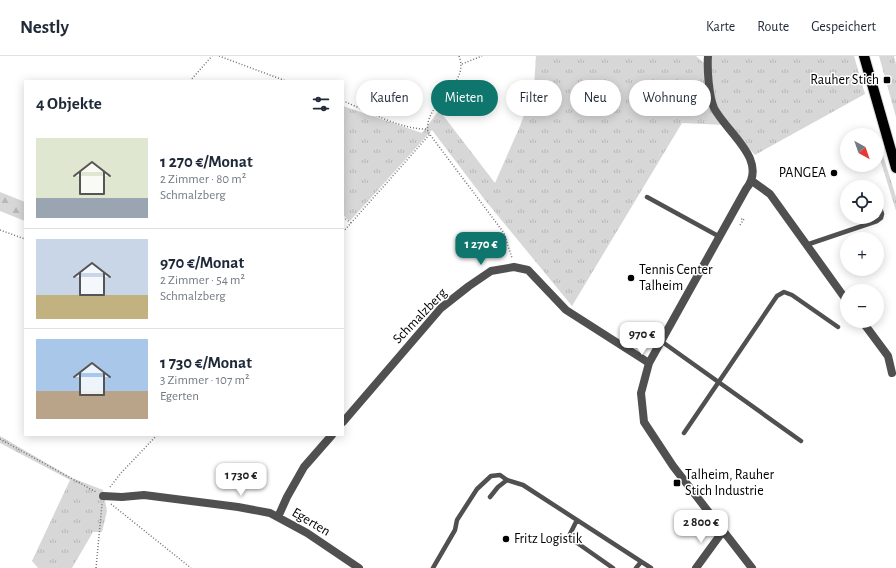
<!DOCTYPE html>
<html lang="de">
<head>
<meta charset="utf-8">
<style>
	body { margin:0; font-family:"Alegreya Sans",sans-serif; background:#f2f2f3; color:#1f2937; height:100vh; display:flex; flex-direction:column; font-size:15px; white-space:nowrap }
	* { box-sizing:border-box; margin:0 }
	p { font-size:13px; color:#747a83 }
	.icon { flex:none; width:22px; height:22px; fill:none; stroke:currentColor; stroke-width:2; stroke-linecap:round; stroke-linejoin:round }
	.map { position:relative; flex:1; overflow:hidden }
	.panel { position:absolute; left:24px; top:24px; width:320px; height:356px; display:flex; flex-direction:column; background:#fff; border-radius:0px; box-shadow:0 2px 10px #0003 }
	.panel>* { flex:none }
	.top-card { position:absolute; left:356px; top:24px; width:380px; height:36px; display:flex; gap:8px }
	.needle { width:26px; rotate:140deg }
	.controls { position:absolute; left:840px; top:72px; display:grid; gap:8px }
	.controls a { display:grid; place-items:center; width:44px; height:44px; border-radius:50%; background:#fff; box-shadow:0 2px 10px #0003; font-size:20px }
	.price { position:absolute; translate:-50% -34px; padding:0 9px; border-radius:8px; background:#fff; color:#222; font-size:13px; line-height:26px; filter:drop-shadow(0 1px 2px #0008) }
	.price::after { content:''; position:absolute; left:50%; top:24px; width:12px; height:9px; margin-left:-6px; background:inherit; clip-path:polygon(0 0,100% 0,50% 100%) }
	.price.on { background:#0f766e; color:#fff }
	ul { padding:0; list-style:none }
	li { display:flex; align-items:center; gap:12px; height:100px; padding:0 12px }
	li+li { border-top:1px solid #e0e1e3 }
	li span { display:grid; place-items:center; flex:none; width:112px; height:80px; border-radius:0px; color:#555 }
	li>.icon { margin-inline-start:auto }
	span .icon { width:48px; height:48px; fill:#fffc; stroke-width:1 }
	li b { font-size:17px }
	h2 { display:flex; justify-content:space-between; align-items:center; height:48px; padding:0 12px; font-size:17px }
	.tag { padding:0 14px; border-radius:18px; background:#fff; box-shadow:0 2px 10px #0003; font-size:14px; line-height:36px }
	.tag.on { background:#0f766e; color:#fff }
	header { display:flex; align-items:center; gap:24px; box-sizing:border-box; height:56px; padding:0 20px; background:#fff; border-bottom:1px solid #e0e1e3 }
	header strong { font-size:19px }
	nav { display:flex; gap:22px; margin-inline-start:auto; font-size:14px }
	.map>svg:first-child { display:block }
	.grass { fill:url(#grass-tufts) }
	.forest { fill:url(#forest-firs) }
	.lines { fill:none; stroke-linecap:round; stroke-linejoin:round }
	.primary-casing { stroke:#dbdbdb; stroke-width:12 }
	.path { stroke:#727272; stroke-width:1.5; stroke-dasharray:1 2; stroke-linecap:butt }
	.lane { stroke:#505050; stroke-width:4.5 }
	.street { stroke:#505050; stroke-width:8 }
	.primary { stroke:#000; stroke-width:10 }
	.poi-dot { fill:#000; stroke:#fff; stroke-width:1.5 }
	.labels { text-anchor:middle; dominant-baseline:central; stroke-width:3; stroke-linejoin:round; paint-order:stroke }
	.poi-label { font-size:14px; fill:#000; stroke:#fff; text-anchor:start }
	.street-label { font-size:14px; fill:#000; stroke:#fff }
</style>
</head>
<body>
<header>
<strong>Nestly</strong>
<nav><a>Karte</a><a>Route</a><a>Gespeichert</a></nav>
</header>
<div class="map">
<svg width="896" height="512" viewBox="0 0 896 512">
	<defs>
		<pattern id="grass-tufts" width="24" height="20" patternUnits="userSpaceOnUse"><rect width="24" height="20" fill="#d7d7d7"/><path d="M3 7l-1-3M5 7V3M7 7l1-3M15 17l-1-3M17 17v-4M19 17l1-3" fill="none" stroke="#b7b7b7"/></pattern>
		<pattern id="forest-firs" width="22" height="20" patternUnits="userSpaceOnUse"><rect width="22" height="20" fill="#d7d7d7"/><path d="M5 1l3.5 6h-7zM16 11l3.5 6h-7z" fill="#b7b7b7"/></pattern>
	</defs>
	<rect width="100%" height="100%" fill="#fff"/>
	<path class="grass" d="M536,0h160l11,10 5,41 13,18 -43,-2 -110,183 -87,-106 -53,-70 -82,91 -7,-6v-109l79,27 17,-23 56,73 25,-57 14,-39z
		M710,0h144l11,38 -110,61 -18,-19 -22,-29z
		M879,0h15l2,9v52z
		M877,80l19,61v14l-19,-62z
		M0,380l72,42 31,12 4,21 -5,21h-9l-21,36h-34l-6,-7 38,-81 -70,-37z"/>
	<path class="forest" d="M0,136l25,10v19l-25,-10z"/>
	<g class="lines">
		<defs>
			<path id="primary" d="M864,0l32,112"/>
		</defs>
		<use href="#primary" class="primary-casing"/>
		<path class="path" d="M219,0l67,25
			M459,0c12,30 -36,46 -31,76l76,101 8,25
			M462,8l20,-8
			M190,25l22,-25
			M343,45c25,10 58,29 85,28
			M343,161l8,6
			M740,169l4,-6h-4
			M0,174l25,9
			M343,176l87,-98
			M0,383l96,53
			M110,431l11,-14 36,-38
			M111,448l80,64
			M96,512l6,-64"/>
		<path class="lane" d="M647,141l73,40
			M806,189l71,-24 4,-3 1,-4 -5,-16
			M661,285l140,100
			M684,377l93,-137 7,-4 8,3 46,32
			M490,441l8,-10 9,-7 16,5 128,83
			M577,464l-7,14 3,6 40,28
			M433,512l22,-38 2,-10 20,-31 14,-13 9,-1 7,5
			M636,512l5,-6"/>
		<path class="street" d="M708,0c-1,13 1,41 6,52 13,25 55,52 32,81l-97,174 -8,30 3,29 29,44 79,102
			M752,125l18,13 77,107
			M862,265l26,35 4,17
			M343,366l98,-114 28,-22 22,-15 23,-4 14,3 38,40 83,53
			M103,440l19,1 22,-2 94,12 32,6 37,20 52,35
			M278,461l9,-20 17,-30 28,-32
			M696,512l27,-37"/>
		<use href="#primary" class="primary"/>
	</g>
	<g class="poi-dot">
		<rect x="883" y="20" width="8" height="8" rx="2"/>
		<circle cx="834" cy="117" r="4"/>
		<circle cx="631" cy="222" r="4"/>
		<rect x="673" y="423" width="8" height="8" rx="2"/>
		<circle cx="506" cy="483" r="4"/>
	</g>
	<g class="labels">
		<g class="poi-label">
			<text x="879" y="24" text-anchor="end">Rauher Stich</text>
			<text x="826" y="117" text-anchor="end">PANGEA</text>
			<text x="639" y="214">Tennis Center<tspan x="639" dy="16">Talheim</tspan></text>
			<text x="685" y="419">Talheim, Rauher<tspan x="685" dy="16">Stich Industrie</tspan></text>
			<text x="514" y="483">Fritz Logistik</text>
		</g>
		<g class="street-label">
			<text transform="translate(420 260) rotate(-46)">Schmalzberg</text>
			<text transform="translate(311 466) rotate(31)">Egerten</text>
		</g>
	</g>
</svg>
<div class="controls">
<a><svg class="needle" viewBox="-14 -14 28 28"><path d="M0-13l5 13h-10z" fill="#e53935"/><path d="M0 13l5-13h-10z" fill="#747a83"/></svg></a>
<a><svg class="icon" aria-label="locate" viewBox="0 0 24 24"><circle cx="12" cy="12" r="6"/><path d="M12 2v4M12 18v4M2 12h4M18 12h4"/></svg></a>
<a>+</a>
<a>−</a>
</div>
<b class="price on" style="left:481px;top:210px">1 270 €</b>
<b class="price" style="left:642px;top:300px">970 €</b>
<b class="price" style="left:241px;top:441px">1 730 €</b>
<b class="price" style="left:701px;top:488px">2 800 €</b>
<div class="top-card">
<a class="tag">Kaufen</a>
<a class="tag on">Mieten</a>
<a class="tag">Filter</a>
<a class="tag">Neu</a>
<a class="tag">Wohnung</a>
</div>
<section class="panel">
<h2>4 Objekte<svg class="icon" aria-label="filters" viewBox="0 0 24 24"><path d="M4 7h16M4 17h16"/><circle cx="9" cy="7" r="2"/><circle cx="15" cy="17" r="2"/></svg></h2>
<ul>
<li><span style="background:linear-gradient(#dfe7d0 75%,#9aa5b1 0)"><svg class="icon" aria-label="home" viewBox="0 0 24 24"><path d="M3 11l9-7 9 7M6 9v11h12V9"/></svg></span><div><b>1 270 €/Monat</b><p>2 Zimmer · 80 m²</p><p>Schmalzberg</p></div></li>
<li><span style="background:linear-gradient(#c9d6e8 70%,#c2b280 0)"><svg class="icon" aria-label="home" viewBox="0 0 24 24"><path d="M3 11l9-7 9 7M6 9v11h12V9"/></svg></span><div><b>970 €/Monat</b><p>2 Zimmer · 54 m²</p><p>Schmalzberg</p></div></li>
<li><span style="background:linear-gradient(#a9c7e8 65%,#b9a48a 0)"><svg class="icon" aria-label="home" viewBox="0 0 24 24"><path d="M3 11l9-7 9 7M6 9v11h12V9"/></svg></span><div><b>1 730 €/Monat</b><p>3 Zimmer · 107 m²</p><p>Egerten</p></div></li>
</ul>
</section>
</div>
</body>
</html>
